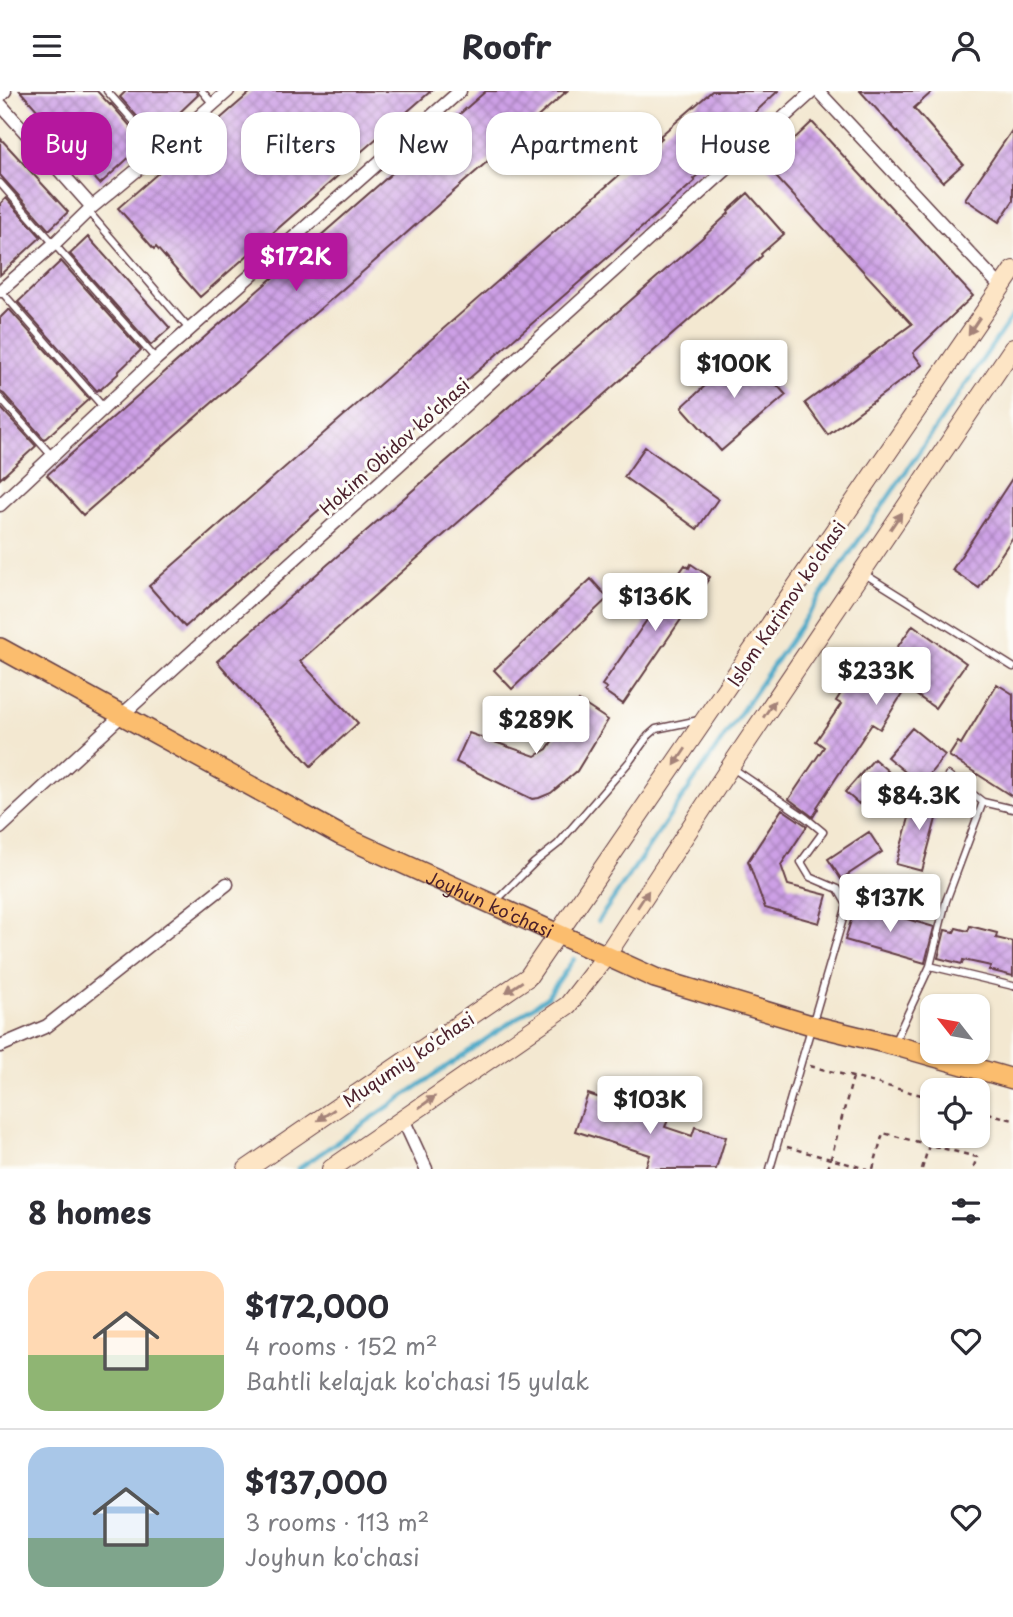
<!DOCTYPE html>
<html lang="en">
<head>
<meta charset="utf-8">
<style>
	body { margin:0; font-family:"Playpen Sans",sans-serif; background:#f2f2f3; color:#2b2b33; height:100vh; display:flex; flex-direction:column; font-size:26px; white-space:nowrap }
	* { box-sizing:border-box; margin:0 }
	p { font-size:23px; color:#7c7c81 }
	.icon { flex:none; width:38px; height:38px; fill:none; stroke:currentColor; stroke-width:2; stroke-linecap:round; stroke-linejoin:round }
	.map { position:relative; height:1078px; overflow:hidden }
	.side { display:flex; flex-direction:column; background:#fff; flex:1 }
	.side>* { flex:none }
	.top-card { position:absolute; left:21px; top:21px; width:971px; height:63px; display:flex; gap:14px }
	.needle { width:46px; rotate:301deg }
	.fabs { position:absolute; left:920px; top:903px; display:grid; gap:14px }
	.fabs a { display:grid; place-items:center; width:70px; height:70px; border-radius:14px; background:#fff; box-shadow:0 2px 5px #0004; font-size:35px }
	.price { position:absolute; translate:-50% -60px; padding:0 16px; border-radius:7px; background:#fff; color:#222; font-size:23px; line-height:46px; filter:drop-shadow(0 2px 4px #0008) }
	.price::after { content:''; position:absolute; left:50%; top:42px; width:21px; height:16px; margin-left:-10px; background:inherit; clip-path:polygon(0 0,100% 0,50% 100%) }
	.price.on { background:#b5179e; color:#fff }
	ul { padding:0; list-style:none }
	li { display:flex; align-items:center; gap:21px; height:175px; padding:0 28px }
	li+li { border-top:2px solid #e1e1e2 }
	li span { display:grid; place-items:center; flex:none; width:196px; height:140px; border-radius:21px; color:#555 }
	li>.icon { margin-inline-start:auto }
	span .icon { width:84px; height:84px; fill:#fffc; stroke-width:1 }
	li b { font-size:30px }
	h2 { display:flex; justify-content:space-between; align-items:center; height:84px; padding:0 28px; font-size:30px }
	.chip { padding:0 24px; border-radius:21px; background:#fff; box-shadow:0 2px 5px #0004; font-size:24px; line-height:63px }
	.chip.on { background:#b5179e; color:#fff }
	header { display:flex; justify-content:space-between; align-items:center; height:91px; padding:0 28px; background:#fff; font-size:32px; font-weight:700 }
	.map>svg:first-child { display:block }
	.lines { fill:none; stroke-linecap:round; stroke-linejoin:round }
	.stream { stroke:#49a9c8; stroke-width:4.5 }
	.building { fill:url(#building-cross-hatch) }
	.lane-casing { stroke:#633d44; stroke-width:9 }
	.street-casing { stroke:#633d44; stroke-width:15 }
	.secondary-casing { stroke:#633d44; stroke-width:20 }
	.primary-casing { stroke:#633d44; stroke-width:22 }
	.path { stroke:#633d44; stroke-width:2.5; stroke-dasharray:5 5; stroke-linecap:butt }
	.lane { stroke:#fff; stroke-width:6 }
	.street { stroke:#fff; stroke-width:12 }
	.secondary { stroke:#fde5c5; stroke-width:18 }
	.primary { stroke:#fbbd6e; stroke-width:19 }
	.oneway { fill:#a48278 }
	.labels { text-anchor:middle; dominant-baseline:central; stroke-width:6; stroke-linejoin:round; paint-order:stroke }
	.street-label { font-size:18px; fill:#4a1f2b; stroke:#fdfcf7 }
</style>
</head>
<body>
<header><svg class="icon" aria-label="menu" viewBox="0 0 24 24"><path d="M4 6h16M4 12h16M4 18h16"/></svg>Roofr<svg class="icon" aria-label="person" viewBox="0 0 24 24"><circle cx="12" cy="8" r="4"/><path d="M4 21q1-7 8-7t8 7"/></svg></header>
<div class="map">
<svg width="1013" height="1078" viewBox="0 0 1013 1078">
	<defs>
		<pattern id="building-cross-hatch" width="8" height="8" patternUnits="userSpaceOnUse" patternTransform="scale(1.75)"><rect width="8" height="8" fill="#cda0e6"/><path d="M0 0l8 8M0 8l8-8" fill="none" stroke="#a882bb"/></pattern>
	</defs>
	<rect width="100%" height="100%" fill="#fdfcf7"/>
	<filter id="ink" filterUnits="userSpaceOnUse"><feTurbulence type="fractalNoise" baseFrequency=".0143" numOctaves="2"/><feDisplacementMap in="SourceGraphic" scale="14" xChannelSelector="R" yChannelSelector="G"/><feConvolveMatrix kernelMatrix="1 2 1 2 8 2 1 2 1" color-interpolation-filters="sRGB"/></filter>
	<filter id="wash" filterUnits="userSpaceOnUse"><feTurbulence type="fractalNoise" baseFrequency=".00686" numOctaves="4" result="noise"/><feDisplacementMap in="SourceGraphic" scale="28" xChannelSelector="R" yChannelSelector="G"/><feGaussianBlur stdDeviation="1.57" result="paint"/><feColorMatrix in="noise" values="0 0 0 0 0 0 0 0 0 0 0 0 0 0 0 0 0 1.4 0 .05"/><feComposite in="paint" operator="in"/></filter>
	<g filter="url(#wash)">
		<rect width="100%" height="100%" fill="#f3e8d1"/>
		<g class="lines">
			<path class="stream" d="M598,830l415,-606
				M298,1078l249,-172 27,-38"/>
		</g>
		<g id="blocks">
			<path class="building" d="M20,0h77l13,14 1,-1 34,39 -45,41 -35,-39 2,-2z
				M126,0h70l2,4 -41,39 -1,-1 -3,2 -33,-38z
				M252,0h179l-77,67 2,2 -156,137 -44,-50 -2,2 -36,-41z
				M486,0h81l-200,177 -284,247 -36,-40z
				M712,0h66l-41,38 6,7 -50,43 2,2 -510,446 -36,-41 484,-423 29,-25 -2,-2z
				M860,0h73l-19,17 49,56 -20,18z
				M812,31l161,174 -60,57 9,12 -94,70 -23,-32 107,-79 -146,-158z
				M1013,38v72l-14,21 -34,-23z
				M0,47l68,74 -19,18 -49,-55z
				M748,102l36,41 -23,20 1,2 -462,405 58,62 -47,43 -49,-53 -45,-52 484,-422 28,-26 -1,-2z
				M6,107l35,39 -41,38v-71z
				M88,146l82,91 -19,17 -81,-91z
				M61,170l80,89 -23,22 1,1 -19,17 -1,-1 -2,2 -79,-89z
				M8,219h2l79,89 -43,39 -2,1 -40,-45 -4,-2v-74z
				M745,258l41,46 -65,56 -39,-44z
				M0,316l36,39 -36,33z
				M645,356l73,52 -21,30 -73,-52z
				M1013,386v60l-34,51 -27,-18z
				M691,473l19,13 -87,127 -19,-13 3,-3 -5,-3 83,-120 4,3z
				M591,488l17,19 -96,91 -18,-19z
				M913,534l53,38 -31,45 -29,-20 -26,41 -8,-5 -55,83 1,2 -5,8 -24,-18 35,-52 -8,-6 25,-37 -5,-3 23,-36 18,11z
				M997,593l16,10v103l-64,-41 9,-14 3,2z
				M579,610l29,19 -31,51 -26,22 -12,5 -7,1 -76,-37 13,-29 66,23 12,-7z
				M912,637l33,27 -24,30 -34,-28z
				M874,668l14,12 -29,33 -14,-12z
				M916,702l25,7 -19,71 -26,-7z
				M782,718l25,17 -26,39 7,20 39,10 -8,28 -54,-15 -17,-47z
				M869,741l13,20 -41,27 -13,-20z
				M856,813l78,23 -9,36 -80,-23z
				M970,835l27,7 -1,5 17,4v34l-24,-6 2,-4 -28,-6 -1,4 -24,-6 7,-28 9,2 2,-4 12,3z
				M588,1003l80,26 -3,7 27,9 3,-9 31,10 -10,32h-71l5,-14 -75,-24z"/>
		</g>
	</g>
	<g filter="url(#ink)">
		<use href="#blocks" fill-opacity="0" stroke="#633d44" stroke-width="2"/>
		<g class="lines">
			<defs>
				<path id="lane" d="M107,0l53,60
					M202,0l11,13
					M0,92l156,176
					M88,120l101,118
					M1,200l103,117
					M0,307l53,59
					M863,482l150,94
					M731,676l75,51 17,14 -22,30 9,15 28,12 9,16 -77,264
					M983,711l30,7
					M496,810l38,-38 24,-19 71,-82 19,-26 8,-7 43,-9
					M930,875l16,-65 37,-99 -35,-27
					M894,952l36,-77 83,20"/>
				<path id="street" d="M818,0l183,196
					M0,5l5,-5
					M0,13l92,103
					M0,200l54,-47 38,-37 68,-56 68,-60
					M0,414l156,-146 304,-268
					M0,737l122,-113 691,-624
					M0,955l47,-20 180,-142
					M403,1028l23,50"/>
				<path id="secondary" d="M247,1078l281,-192 485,-707
					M331,1078l237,-164 38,-49 124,-189 283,-419"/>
				<g id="primary">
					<path id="s1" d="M0,557l340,187 315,143 156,47 82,20 120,34"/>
				</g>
			</defs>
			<use href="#lane" class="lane-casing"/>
			<use href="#street" class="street-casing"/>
			<use href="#secondary" class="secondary-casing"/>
			<use href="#primary" class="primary-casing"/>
			<path class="path" d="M810,975l123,32
				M978,1019l35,10
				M787,1056l80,22
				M828,1078l25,-92
				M873,1078l10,-36 94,24 -4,12
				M922,1078l11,-38"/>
			<use href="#lane" class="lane"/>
			<use href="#street" class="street"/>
			<use href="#secondary" class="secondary"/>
			<use href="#primary" class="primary"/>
		</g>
		<defs><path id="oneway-solid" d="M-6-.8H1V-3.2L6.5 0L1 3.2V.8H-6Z" transform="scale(1.75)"/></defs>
		<g class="oneway">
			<use href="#oneway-solid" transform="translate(974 235) rotate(124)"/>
			<use href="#oneway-solid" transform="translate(896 430) rotate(-56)"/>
			<use href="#oneway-solid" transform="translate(769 618) rotate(-56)"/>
			<use href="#oneway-solid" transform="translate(680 666) rotate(124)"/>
			<use href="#oneway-solid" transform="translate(643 808) rotate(-57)"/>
			<use href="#oneway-solid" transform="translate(514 896) rotate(146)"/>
			<use href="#oneway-solid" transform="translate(427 1011) rotate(-35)"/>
			<use href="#oneway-solid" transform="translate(326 1024) rotate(146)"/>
		</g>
	</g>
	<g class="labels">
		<g class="street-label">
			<text transform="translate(394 355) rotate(-42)">Hokim Obidov ko'chasi</text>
			<text transform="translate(786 512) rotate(-56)">Islom Karimov ko'chasi</text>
			<text stroke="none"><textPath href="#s1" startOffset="553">Joyhun ko'chasi</textPath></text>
			<text transform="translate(408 968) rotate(-34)">Muqumiy ko'chasi</text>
		</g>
	</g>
</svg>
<div class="fabs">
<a><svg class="needle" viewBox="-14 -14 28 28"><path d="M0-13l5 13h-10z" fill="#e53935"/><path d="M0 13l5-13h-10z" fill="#7c7c81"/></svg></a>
<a><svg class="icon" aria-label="locate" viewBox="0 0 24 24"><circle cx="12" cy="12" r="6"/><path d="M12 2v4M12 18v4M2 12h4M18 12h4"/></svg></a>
</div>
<b class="price on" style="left:296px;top:202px">$172K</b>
<b class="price" style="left:734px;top:309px">$100K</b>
<b class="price" style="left:655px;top:542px">$136K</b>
<b class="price" style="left:876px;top:616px">$233K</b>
<b class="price" style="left:536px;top:665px">$289K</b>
<b class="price" style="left:919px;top:741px">$84.3K</b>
<b class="price" style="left:890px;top:843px">$137K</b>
<b class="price" style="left:650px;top:1045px">$103K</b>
<div class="top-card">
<a class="chip on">Buy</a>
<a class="chip">Rent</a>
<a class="chip">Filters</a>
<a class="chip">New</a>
<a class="chip">Apartment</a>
<a class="chip">House</a>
</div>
</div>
<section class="side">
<h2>8 homes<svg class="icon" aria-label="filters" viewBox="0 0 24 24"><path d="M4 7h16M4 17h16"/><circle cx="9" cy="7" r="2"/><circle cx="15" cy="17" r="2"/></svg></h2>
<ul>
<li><span style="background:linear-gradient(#ffd9b3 60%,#8fb573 0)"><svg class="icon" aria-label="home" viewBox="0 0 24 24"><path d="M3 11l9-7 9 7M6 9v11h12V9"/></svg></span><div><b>$172,000</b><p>4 rooms · 152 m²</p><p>Bahtli kelajak ko'chasi 15 yulak</p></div><svg class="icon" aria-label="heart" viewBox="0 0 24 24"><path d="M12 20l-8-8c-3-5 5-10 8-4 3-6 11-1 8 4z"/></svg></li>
<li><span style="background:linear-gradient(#a9c7e8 65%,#7fa58c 0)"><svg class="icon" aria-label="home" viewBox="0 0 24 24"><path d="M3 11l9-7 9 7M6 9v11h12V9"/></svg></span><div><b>$137,000</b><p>3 rooms · 113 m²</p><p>Joyhun ko'chasi</p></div><svg class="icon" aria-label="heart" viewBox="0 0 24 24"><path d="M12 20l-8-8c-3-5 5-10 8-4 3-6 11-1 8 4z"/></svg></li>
</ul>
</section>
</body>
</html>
